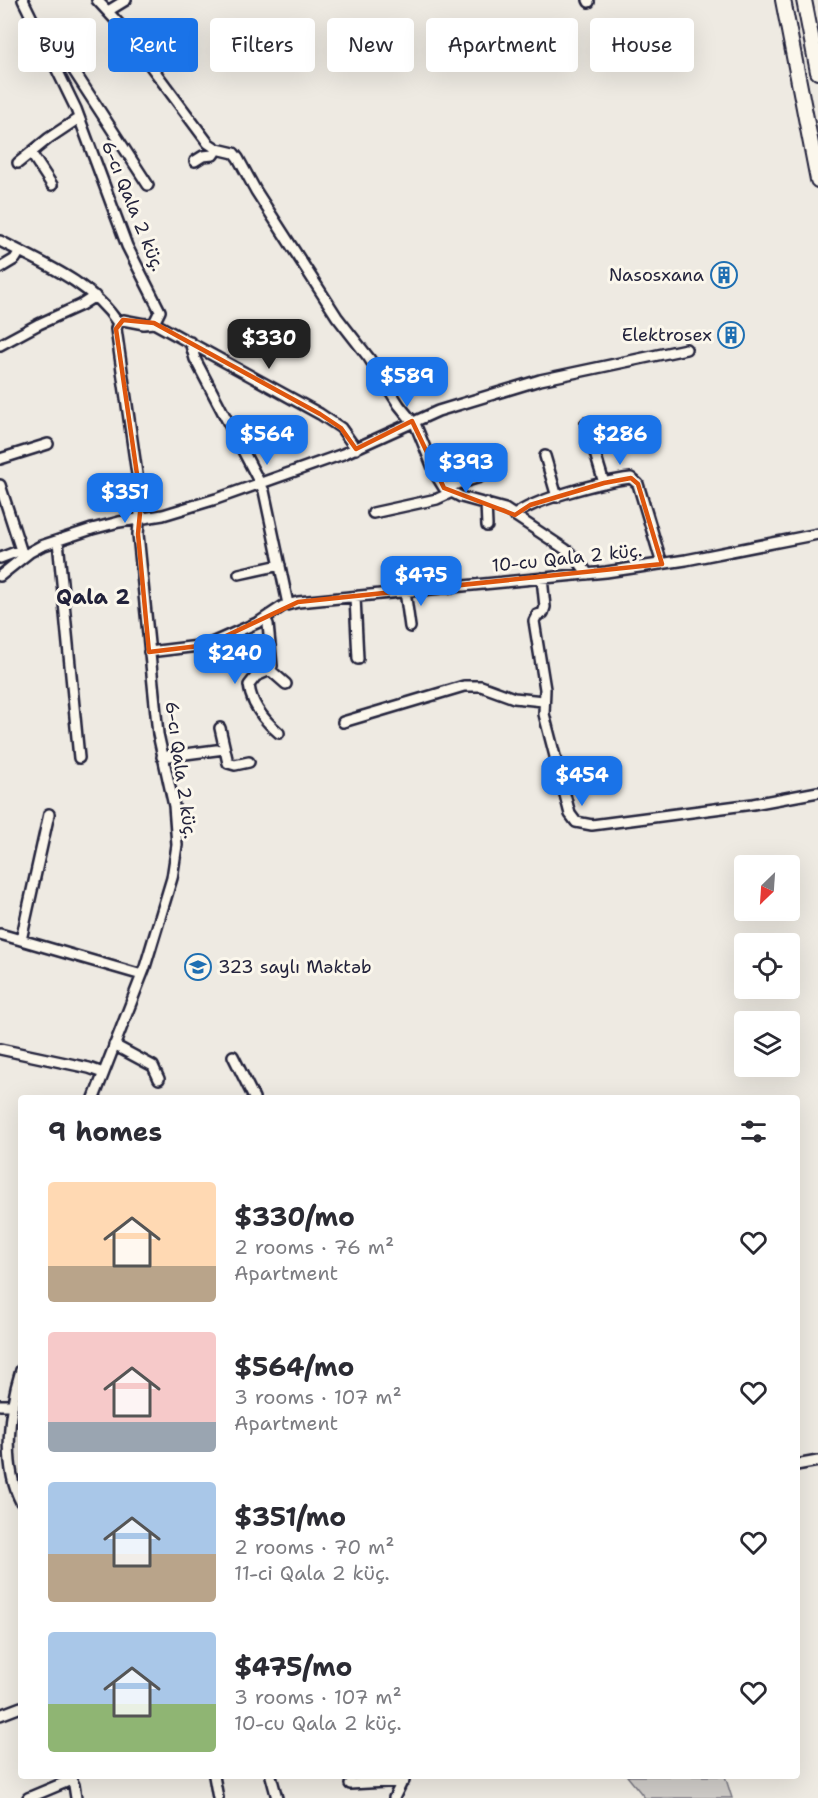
<!DOCTYPE html>
<html lang="en">
<head>
<meta charset="utf-8">
<style>
	body { margin:0; font-family:"Shantell Sans",sans-serif; background:#f7f7f7; color:#2b2b33; height:100vh; display:flex; flex-direction:column; font-size:22px; white-space:nowrap }
	* { box-sizing:border-box; margin:0 }
	p { font-size:20px; color:#7c7c81 }
	.icon { flex:none; width:33px; height:33px; fill:none; stroke:currentColor; stroke-width:2; stroke-linecap:round; stroke-linejoin:round }
	.map { position:relative; flex:1; overflow:hidden }
	.sheet { position:absolute; left:18px; top:1095px; width:782px; height:684px; display:flex; flex-direction:column; background:#fff; border-radius:6px; box-shadow:0 6px 24px #0002 }
	.sheet>* { flex:none }
	.top-card { position:absolute; left:18px; top:18px; width:783px; height:54px; display:flex; gap:12px }
	.needle { width:39px; rotate:205deg }
	.tools { position:absolute; left:734px; top:855px; display:grid; gap:12px }
	.tools a { display:grid; place-items:center; width:66px; height:66px; border-radius:6px; background:#fff; box-shadow:0 6px 24px #0002; font-size:30px }
	.price { position:absolute; translate:-50% -51px; padding:0 14px; border-radius:12px; background:#1a73e8; color:#fff; font-size:20px; line-height:39px; filter:drop-shadow(0 2px 3px #0008) }
	.price::after { content:''; position:absolute; left:50%; top:36px; width:18px; height:14px; margin-left:-9px; background:inherit; clip-path:polygon(0 0,100% 0,50% 100%) }
	.price.active { background:#222; color:#fff }
	ul { padding:0; list-style:none }
	li { display:flex; align-items:center; gap:18px; height:150px; padding:0 30px }
	li span { display:grid; place-items:center; flex:none; width:168px; height:120px; border-radius:6px; color:#555 }
	li>.icon { margin-inline-start:auto }
	span .icon { width:72px; height:72px; fill:#fffc; stroke-width:1 }
	li b { font-size:26px }
	h2 { display:flex; justify-content:space-between; align-items:center; height:72px; padding:0 30px; font-size:26px }
	.pill { padding:0 21px; border-radius:6px; background:#fff; box-shadow:0 6px 24px #0002; font-size:21px; line-height:54px }
	.pill.active { background:#1a73e8; color:#fff }
	.map>svg:first-child { display:block }
	.park { fill:#d0cdc9; stroke:#797882; stroke-width:1.5 }
	.lines { fill:none; stroke-linecap:round; stroke-linejoin:round }
	.minor-casing { stroke:#22223b; stroke-width:14 }
	.primary-casing { stroke:#22223b; stroke-width:18 }
	.minor { stroke:#fbf7ec; stroke-width:9 }
	.primary { stroke:#fbf7ec; stroke-width:14 }
	.marked { fill:none; stroke:#de560e; stroke-width:4.5; stroke-linejoin:round }
	.labels { text-anchor:middle; dominant-baseline:central; stroke-width:6; stroke-linejoin:round; paint-order:stroke }
	.street-label { font-size:18px; fill:#22223b; stroke:#fbf7ec }
	.poi-label { font-size:18px; fill:#22223b; stroke:#fbf7ec; text-anchor:end }
	.quarter-label { font-size:21px; font-weight:bold; fill:#22223b; stroke:#fbf7ec }
</style>
</head>
<body>
<div class="map">
<svg width="818" height="1798" viewBox="0 0 818 1798">
	<rect width="100%" height="100%" fill="#eeeae2"/>
	<filter id="ink" filterUnits="userSpaceOnUse"><feTurbulence type="fractalNoise" baseFrequency=".0167" numOctaves="2"/><feDisplacementMap in="SourceGraphic" scale="12" xChannelSelector="R" yChannelSelector="G"/><feConvolveMatrix kernelMatrix="1 2 1 2 8 2 1 2 1" color-interpolation-filters="sRGB"/></filter>
	<g filter="url(#ink)">
		<path class="park" d="M627,1776h98l7,22h-87z"/>
		<g class="lines">
			<defs>
				<path id="minor" d="M23,0l53,109 51,137 33,65 -6,12 -10,1 -21,-4 -5,3 -2,6 25,173 -3,32 20,200 16,72 3,39 -5,33 -27,89 -51,131
					M97,0l24,26 87,117 9,6 17,4 4,5 18,33 81,126 32,41 30,47 17,21 20,49 8,13 17,9 44,12 60,40 11,9 12,16
					M588,0l1,2
					M108,11l18,-11
					M57,69l9,-4 6,3 76,117
					M31,153l21,32
					M195,161l8,-5 10,-1 4,-6
					M18,163l31,-25 30,-20
					M0,241c42,22 91,41 118,82
					M0,268l15,-9 5,-8
					M154,323l166,91 21,14 15,21
					M190,342l5,17 69,132 24,113
					M0,345l39,-21 42,-19 14,-9
					M586,423l18,60
					M545,456l12,41
					M0,459l48,-15
					M0,485l21,65
					M444,488l36,-11
					M486,503l1,23
					M373,513l64,-14 13,-6
					M515,515c19,-16 90,-34 116,-37l7,6 24,80
					M58,541l21,217
					M0,558l21,-8 2,4
					M239,574l41,-9
					M0,576l30,-24 11,-6 51,-17 27,-7 44,-7 53,-16 127,-45 95,-43 102,-31 146,-31
					M542,578l3,29 -2,6 -6,2 -3,6 11,68 -1,25 26,100 6,8 16,3 161,-21 65,-12
					M405,591l5,36
					M355,597l3,62
					M265,619l3,5 4,42 -2,4 -14,6 -7,9c2,19 16,36 30,48
					M149,652l58,-7 52,-23 24,-16 15,-4 308,-30 80,-12 132,-26
					M270,670l16,14
					M343,722l121,-36h17l33,12 29,3
					M220,728l8,35 7,2 14,-3
					M162,757l62,-8
					M0,934l142,41
					M21,940l28,-126
					M114,1045l39,21 6,13
					M0,1049l89,19 14,5
					M233,1056l21,42
					M21,1370c-12,38 -19,96 0,132
					M0,1405h13
					M796,1465l22,-4
					M0,1715l21,-8
					M69,1776l5,9 2,13
					M214,1776l4,22
					M271,1776l6,22
					M350,1784l54,-3
					M28,1798l43,-18
					M394,1798l10,-20"/>
				<path id="primary" d="M783,0l35,180
					M804,0l14,72"/>
			</defs>
			<use href="#minor" class="minor-casing"/>
			<use href="#primary" class="primary-casing"/>
			<use href="#minor" class="minor"/>
			<use href="#primary" class="primary"/>
		</g>
	</g>
	<path class="marked" d="M123,320l31,3 166,91 21,14 15,21 56,-28 32,67 71,27 15,-10 74,-22 27,-5 7,6 24,80 -364,38 -91,43 -58,7 -11,-118 3,-32 -25,-173z"/>
	<defs>
		<symbol id="building-ring" viewBox="-11 -11 22 22"><circle r="9.5" fill="#fbf7ec" stroke="#1f6fb2" stroke-width="1.5"/><path d="M-4-6H4V6H1V3H-1V6H-4ZM-2.5-4.3h1.7v1.8h-1.7ZM.8-4.3h1.7v1.8H.8ZM-2.5-1h1.7V.8h-1.7ZM.8-1h1.7V.8H.8Z" fill="#1f6fb2"/></symbol>
		<symbol id="school-ring" viewBox="-11 -11 22 22"><circle r="9.5" fill="#fbf7ec" stroke="#1f6fb2" stroke-width="1.5"/><path d="M0-5L7-2L0 1L-7-2ZM-4 1L0 2.5L4 1V4Q0 6-4 4Z" fill="#1f6fb2"/></symbol>
	</defs>
	<g fill-rule="evenodd">
		<use href="#building-ring" x="709" y="260" width="30" height="30"/>
		<use href="#building-ring" x="716" y="320" width="30" height="30"/>
		<use href="#school-ring" x="183" y="952" width="30" height="30"/>
	</g>
	<g class="labels">
		<g class="street-label">
			<text transform="translate(133 206) rotate(68)">6-cı Qala 2 küç.</text>
			<text transform="translate(567 558) rotate(-6)">10-cu Qala 2 küç.</text>
			<text transform="translate(181 770) rotate(82)">6-cı Qala 2 küç.</text>
		</g>
		<g class="poi-label">
			<text x="704" y="275">Nasosxana</text>
			<text x="712" y="335">Elektrosex</text>
			<text x="218" y="967" text-anchor="start">323 saylı Məktəb</text>
		</g>
		<g class="quarter-label">
			<text x="93" y="597">Qala 2</text>
		</g>
	</g>
</svg>
<div class="tools">
<a><svg class="needle" viewBox="-14 -14 28 28"><path d="M0-13l5 13h-10z" fill="#e53935"/><path d="M0 13l5-13h-10z" fill="#7c7c81"/></svg></a>
<a><svg class="icon" aria-label="locate" viewBox="0 0 24 24"><circle cx="12" cy="12" r="6"/><path d="M12 2v4M12 18v4M2 12h4M18 12h4"/></svg></a>
<a><svg class="icon" aria-label="layers" viewBox="0 0 24 24"><path d="M12 4l9 5-9 5-9-5zM3 14l9 5 9-5"/></svg></a>
</div>
<b class="price active" style="left:269px;top:370px">$330</b>
<b class="price" style="left:407px;top:408px">$589</b>
<b class="price" style="left:267px;top:466px">$564</b>
<b class="price" style="left:620px;top:466px">$286</b>
<b class="price" style="left:466px;top:494px">$393</b>
<b class="price" style="left:125px;top:524px">$351</b>
<b class="price" style="left:421px;top:607px">$475</b>
<b class="price" style="left:235px;top:685px">$240</b>
<b class="price" style="left:582px;top:807px">$454</b>
<div class="top-card">
<a class="pill">Buy</a>
<a class="pill active">Rent</a>
<a class="pill">Filters</a>
<a class="pill">New</a>
<a class="pill">Apartment</a>
<a class="pill">House</a>
</div>
<section class="sheet">
<h2>9 homes<svg class="icon" aria-label="filters" viewBox="0 0 24 24"><path d="M4 7h16M4 17h16"/><circle cx="9" cy="7" r="2"/><circle cx="15" cy="17" r="2"/></svg></h2>
<ul>
<li><span style="background:linear-gradient(#ffd9b3 70%,#b9a48a 0)"><svg class="icon" aria-label="home" viewBox="0 0 24 24"><path d="M3 11l9-7 9 7M6 9v11h12V9"/></svg></span><div><b>$330/mo</b><p>2 rooms · 76 m²</p><p>Apartment</p></div><svg class="icon" aria-label="heart" viewBox="0 0 24 24"><path d="M12 20l-8-8c-3-5 5-10 8-4 3-6 11-1 8 4z"/></svg></li>
<li><span style="background:linear-gradient(#f6c9c9 75%,#9aa5b1 0)"><svg class="icon" aria-label="home" viewBox="0 0 24 24"><path d="M3 11l9-7 9 7M6 9v11h12V9"/></svg></span><div><b>$564/mo</b><p>3 rooms · 107 m²</p><p>Apartment</p></div><svg class="icon" aria-label="heart" viewBox="0 0 24 24"><path d="M12 20l-8-8c-3-5 5-10 8-4 3-6 11-1 8 4z"/></svg></li>
<li><span style="background:linear-gradient(#a9c7e8 60%,#b9a48a 0)"><svg class="icon" aria-label="home" viewBox="0 0 24 24"><path d="M3 11l9-7 9 7M6 9v11h12V9"/></svg></span><div><b>$351/mo</b><p>2 rooms · 70 m²</p><p>11-ci Qala 2 küç.</p></div><svg class="icon" aria-label="heart" viewBox="0 0 24 24"><path d="M12 20l-8-8c-3-5 5-10 8-4 3-6 11-1 8 4z"/></svg></li>
<li><span style="background:linear-gradient(#a9c7e8 60%,#8fb573 0)"><svg class="icon" aria-label="home" viewBox="0 0 24 24"><path d="M3 11l9-7 9 7M6 9v11h12V9"/></svg></span><div><b>$475/mo</b><p>3 rooms · 107 m²</p><p>10-cu Qala 2 küç.</p></div><svg class="icon" aria-label="heart" viewBox="0 0 24 24"><path d="M12 20l-8-8c-3-5 5-10 8-4 3-6 11-1 8 4z"/></svg></li>
</ul>
</section>
</div>
</body>
</html>
